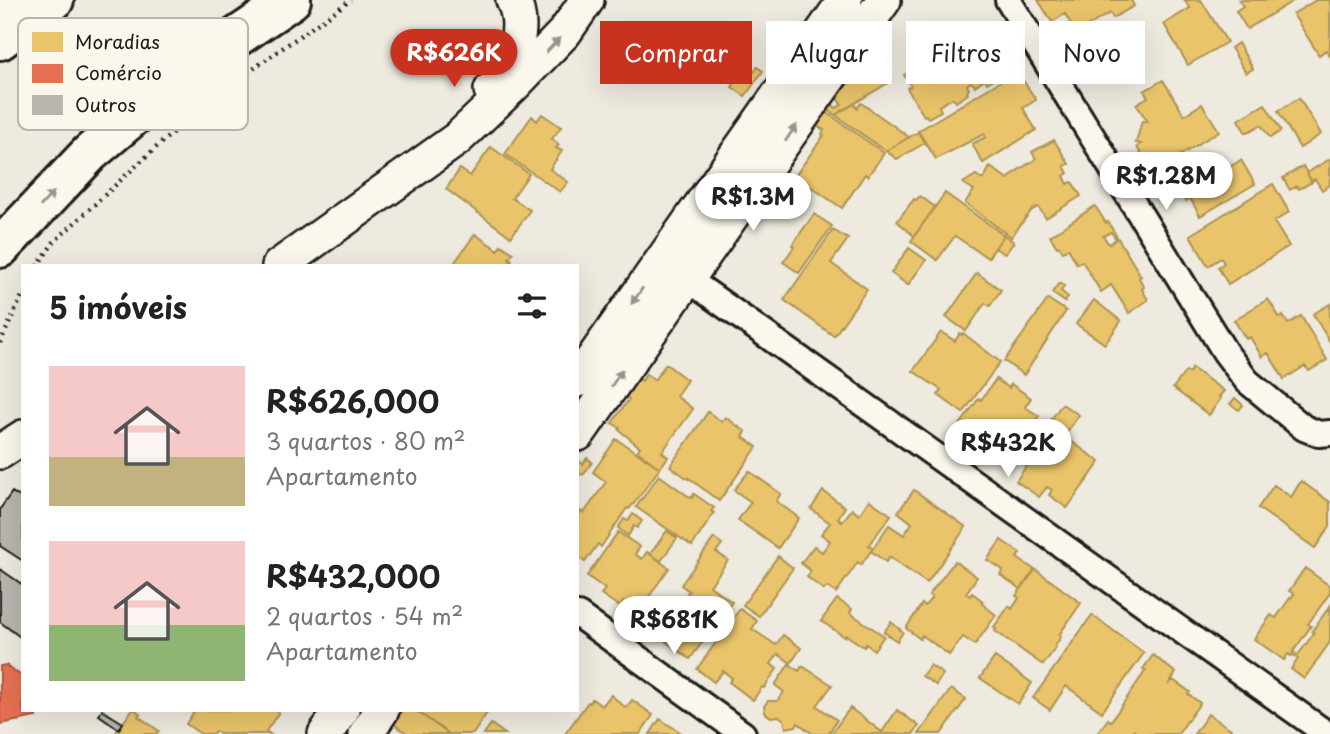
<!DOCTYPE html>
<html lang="pt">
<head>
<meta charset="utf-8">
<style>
	body { margin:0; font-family:"Playpen Sans",sans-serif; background:#f6f6f6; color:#222; height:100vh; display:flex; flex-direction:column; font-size:26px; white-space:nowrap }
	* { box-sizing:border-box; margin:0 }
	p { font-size:23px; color:#767676 }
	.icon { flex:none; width:38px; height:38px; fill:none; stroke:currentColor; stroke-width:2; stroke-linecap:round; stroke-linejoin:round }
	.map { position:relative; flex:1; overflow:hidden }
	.details { position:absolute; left:21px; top:264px; width:558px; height:448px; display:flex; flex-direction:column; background:#fff; border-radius:0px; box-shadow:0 7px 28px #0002 }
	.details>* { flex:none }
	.guide { position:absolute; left:600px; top:21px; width:625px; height:63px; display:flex; gap:14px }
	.price { position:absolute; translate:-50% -60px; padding:0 16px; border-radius:24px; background:#fff; color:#222; font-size:23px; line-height:46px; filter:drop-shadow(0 2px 4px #0008) }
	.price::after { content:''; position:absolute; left:50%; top:42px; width:21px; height:16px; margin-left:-10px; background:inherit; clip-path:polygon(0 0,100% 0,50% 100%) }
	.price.selected { background:#c8321e; color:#fff }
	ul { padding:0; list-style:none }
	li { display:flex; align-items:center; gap:21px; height:175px; padding:0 28px }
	li span { display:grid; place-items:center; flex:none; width:196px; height:140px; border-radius:0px; color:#555 }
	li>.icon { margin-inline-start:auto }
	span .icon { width:84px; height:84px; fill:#fffc; stroke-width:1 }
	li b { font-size:30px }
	h2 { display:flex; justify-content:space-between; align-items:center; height:84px; padding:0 28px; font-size:30px }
	.pill { padding:0 24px; border-radius:0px; background:#fff; box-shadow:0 7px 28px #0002; font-size:24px; line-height:63px }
	.pill.selected { background:#c8321e; color:#fff }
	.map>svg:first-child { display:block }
	.homes { fill:#e9c46a; stroke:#ac9253; stroke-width:2; fill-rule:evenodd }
	.shops { fill:#e76f51; stroke:#aa5641; stroke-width:2 }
	.building { fill:#b9b6af; stroke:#1c1c1c; stroke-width:2 }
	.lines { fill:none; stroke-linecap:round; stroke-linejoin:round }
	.street-casing { stroke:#1c1c1c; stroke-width:30 }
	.secondary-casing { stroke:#1c1c1c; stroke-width:38 }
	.primary-casing { stroke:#1c1c1c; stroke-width:44 }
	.highway-casing { stroke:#1c1c1c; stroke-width:44 }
	.path { stroke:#1c1c1c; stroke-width:4.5; stroke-dasharray:2 5; stroke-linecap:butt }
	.street { stroke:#fbf7ec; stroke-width:24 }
	.secondary { stroke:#fbf7ec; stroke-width:33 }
	.primary { stroke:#fbf7ec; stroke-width:38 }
	.highway { stroke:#fbf7ec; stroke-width:38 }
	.oneway { fill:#97948e }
	.key { fill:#fbf7ec; stroke:#b8b5ae; stroke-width:2 }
	.key-label { font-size:19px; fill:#1c1c1c }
</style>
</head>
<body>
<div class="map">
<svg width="1330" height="734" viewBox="0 0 1330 734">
	<rect width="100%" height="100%" fill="#eeeadf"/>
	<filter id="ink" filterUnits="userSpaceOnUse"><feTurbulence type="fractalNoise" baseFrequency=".0143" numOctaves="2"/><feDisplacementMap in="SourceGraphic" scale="14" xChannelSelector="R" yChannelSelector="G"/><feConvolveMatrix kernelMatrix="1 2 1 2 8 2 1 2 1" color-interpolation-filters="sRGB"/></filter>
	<g filter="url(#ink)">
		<path class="homes" d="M1038,0h93l3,6 -21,12 -3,-5 -34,20 -11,-19 -13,8z
			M1184,0h17l26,42 -39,23 -24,-41 26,-16z
			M1239,0h54v1l-46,28 -11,-18 7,-5z
			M1316,0h14v56l-4,-6 -7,5 -26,-41z
			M991,24l22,38 -6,4 2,4 -22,13 -2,-4 -10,7 -4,-4 -4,3 2,4 -2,3 1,2 -12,8 -3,-4 -14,8 2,5 -13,7 -2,-3 -2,1 -17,-28 4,-2 -7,-11z
			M1238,43l15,26 -7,4 -15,-25z
			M860,60l11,9 4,-2 16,14 -56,34 -9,-6 4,-6 6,5 6,-3 -5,-6 11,-16 -3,-2z
			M746,67l8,5 3,-5 6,4 -18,25 -13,-9z
			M1017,71l19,29 -13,8 13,22 -53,33 -11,-19 14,-7 -2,-3 -48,25 -18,-28z
			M1163,80l21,35 18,-11 17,27 -59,37 -8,-13 -7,5 -8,-13 4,-3 -5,-1 6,-22 6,1 -12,-18 12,-7 -4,-6z
			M1299,98l22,36 -21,14 -22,-37z
			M861,103l16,11 32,23 -23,14 -51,-36 19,-11 3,4z
			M1265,104l16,27 -11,7 -9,-13 -15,8 -8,-13z
			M826,112l58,41 -16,23 -3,-2 -23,34 -47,-32 29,-41 -2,-1 2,-4 -8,-4z
			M542,114l19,13 -9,12 7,6 -3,3 6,3 -12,18 18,13 -8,10 -55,-38 27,-38 5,5z
			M918,132l7,11 -28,16 -11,-8z
			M1054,140l15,24 -5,2 4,7 -4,3 4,8 4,-2 9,14 -35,22 -8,-11 -6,3 -21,27 -46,-34 9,-13 -11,-7 13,-8 6,4 2,-1 6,-11 18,12 9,-8 19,-12 -4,-7z
			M491,147l38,27 -17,24 18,12 -19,27 -65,-48 14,-20 10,7z
			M1330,159v26l-8,5 -7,-11 -4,2 -4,-8z
			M1205,160l10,16 26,-16 14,24 -55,32 -10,-18 -4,3 -12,-22z
			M1303,166l9,16 -13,7 -2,-3 -7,4 -7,-12z
			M1273,184l16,28 -15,10 15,24 -61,38 -10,-17 6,-4 -3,-5 -13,8 -18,-31z
			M945,193l59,42 -16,23 -33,-22 -18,24 -26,-19z
			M920,196l15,11 -21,29 -17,-15 17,-22 2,1z
			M1095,206l11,17 2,-1 33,54 -2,2 5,9 -2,2 6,11 -19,13 -18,-28 -10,7 -19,-31 -5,3 -9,-16 -5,4 -4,-6 -2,1 -7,-11zM1111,232l5,7 -7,5 -6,-8z
			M814,214l18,12 -33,47 -16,-11 11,-15 -2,-2z
			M833,230l15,9 -17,24 36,26 -33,47 -50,-36z
			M475,234l23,16 3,-5 12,8 -4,5 3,2 -5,6h-47l-5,-4z
			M1004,235l10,7 -9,12 -10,-6z
			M909,248l17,12 -18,25 -17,-12z
			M977,273l24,17 -11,16 -5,-3 -19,28 -20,-14z
			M1059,283l5,3 -3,5 7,6 -3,5 -13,-9z
			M1048,299l18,12 -42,64 -20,-14z
			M1268,299l12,19 3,-2 5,8 13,-8 26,44 -18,11 -4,-5 -21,13 -16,-26 -6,4 -12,-20 -4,2 -12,-19z
			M1094,300l27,21 -16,23 -29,-20z
			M1330,304v38l-17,-28z
			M941,332l14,9 5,-8 2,2 1,-2 37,29 -37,51 -25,-18 3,-5 -28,-19z
			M666,364l21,16 -11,16 17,13 -31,43 6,5 -8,11 -23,-17 3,-4 -21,-17 1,-2 -8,-5 17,-24 -5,-3 14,-18 4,3 4,-7 8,6z
			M1192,368l32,23 -5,6 2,1 -12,17 -36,-27 13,-17 3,2z
			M996,379l13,9 2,-4 20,14 -6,9 14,9 -31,43 -26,-19 9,-13 -4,-4 -10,14 -17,-12 19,-27 2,2z
			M1235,398l8,7 -4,5 -9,-6z
			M1062,404l17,11 -15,21 36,26 -33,46 -18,-13 3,-5 -5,-3 -8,10 -23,-16 20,-29 -5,-4z
			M708,412l14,10 3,-5 21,15 -3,5 14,10 -38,54 -30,-23 -1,1 -18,-13z
			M616,439l44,29 -24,33 -7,8 -2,-1 -26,39 -3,-3 -13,18 -7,-5v-41l3,-5 3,2 22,-31 -13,-10z
			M587,458l5,4 -8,12 -6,1v-15l5,4z
			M749,471l32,23 -5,7 23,17 -21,30 -40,-28 13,-18 -17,-12z
			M659,475l29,21 4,2 2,-4 20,14 -3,3 3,2 -22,33 -56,-39z
			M1301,481l29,21v24l-15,22 -57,-40 16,-23 17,12z
			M914,490l52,37 -39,56 -38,-26 -3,5 -15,-11 18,-26 15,10 8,-12 -14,-11z
			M823,491l22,16 -7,11 4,4 10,-13 7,6 10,-15 22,15 -22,30 4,3 -12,17 -3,-3 -22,31 -9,-6 -3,3 -17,-13 4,-6 -10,-8 13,-17 8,6 8,-11 -9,-7 9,-11 -19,-14z
			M633,514l9,7 -5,7 -3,-2 -6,10 -10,-8 6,-9 4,2z
			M667,531l10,7 -16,23 -11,-7z
			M618,532l22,15 -5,7 7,5 5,-7 22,16 -31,44 -14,-10 -4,5 -19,-13 4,-5 -18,-13z
			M714,538l8,6 -6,8 12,8 -18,26 22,16 -18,25 -8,-5 -5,6 8,5 -19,26 -46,-34 12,-15 12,9 21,-28 -8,-6z
			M1001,540l19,13 -3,5 18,12 -14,19 -21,-14 3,-5 -16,-10z
			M778,556l15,12 -34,48 -16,-11z
			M955,561l22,16 -11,16 4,3 2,-3 11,8 -2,2 15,12 -21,30 -12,-8 -14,18 -27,-20 -2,4 -14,-11 16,-24 3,2 7,-9 -3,-2z
			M1305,568l25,18v7l-22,31 3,2 -18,26 5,3 16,-22 -2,-2 18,-25v36l-26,37 -13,-10 7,-10 -6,-5 -1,2 -3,-2 -4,6 -30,-21 17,-24 5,3 14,-20h1l3,-4 -5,-3z
			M1035,569l46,34 -22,32 2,2 -6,9 1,1 -13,18 -48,-34 1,-2 -2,-2 15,-21 3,3 7,-11 -3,-2z
			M837,599l15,10 -2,4 34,23 -10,14 -8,-6 -2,3 -18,-12 -1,2 -24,-16z
			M740,609l17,12 -5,8 24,16 7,-10 18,13 -10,15 -13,-9 -7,10 6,5 -13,19 -2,-1 -9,13 -24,-18 3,-4 -9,-7 -9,11 -17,-13z
			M1092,615l52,38 -42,59 -36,-26 -16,24 -17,-12z
			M891,622l12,10 -6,9 -13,-9z
			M1153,655l23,18 -8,12 5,-5 17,12 -2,2 12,9 -22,31h-39l-6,-4 -3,4h-33l11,-15 3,2 35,-51 -3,-1z
			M995,657l37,26 -14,21 -38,-26z
			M789,664l10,7 3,-5 30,19 -15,21 20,14 -9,14h-15l-15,-11 -2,3 -10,2 -2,-8 -5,-4 -8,1 -6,-4 -1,-7 4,-5h9l7,-9 -9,-7z
			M930,665l13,9 -7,11 -14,-9z
			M951,689l15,10 -25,35h-22z
			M611,695l15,13 6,-8 21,15 -13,19h-75l23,-32 2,1 2,-4 10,7z
			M850,708l32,24 15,-22 22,16 -6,8h-82z
			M132,710h4l4,4 -2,2 21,15 -3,3h-41z
			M195,710h82l2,2 -13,19 4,3h-50l-5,-3 -3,3h-11l-15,-10z
			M403,710h12l34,24h-41l-14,-10z
			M415,710h74l-16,24h-24z
			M1208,714l23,15 -1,2 5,3h-41z
			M660,719l23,15h-33z
			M491,724l14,10h-21z"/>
		<path class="shops" d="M6,665l17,12v33h11l2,7 -36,7v-58z"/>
		<path class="building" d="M12,492l11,7v62l-23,-15v-37z
			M0,569l23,16v54l-23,-17z
			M102,710l21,13 -4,6 -20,-14z"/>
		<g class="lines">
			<defs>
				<path id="street" d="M1008,0l217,352 22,29 57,47 15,6 11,-1
					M675,270l652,464
					M578,615l165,119"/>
				<path id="secondary" d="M491,90c21,-23 37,-60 22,-90
					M279,266l178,-127 55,-52 53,-55 22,-32
					M578,380l267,-380
					M578,434l306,-434
					M0,452l23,-15
					M325,734l17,-24
					M366,734l16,-24"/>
				<path id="primary" d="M0,40l54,-40
					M0,248l90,-95 98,-83 103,-70"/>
				<path id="highway" d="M0,16l26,-16"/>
			</defs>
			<use href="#street" class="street-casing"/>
			<use href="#secondary" class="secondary-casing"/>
			<use href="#primary" class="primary-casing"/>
			<use href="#highway" class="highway-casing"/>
			<path class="path" d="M37,266l17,-24 109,-101 94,-75 94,-66
				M0,343l23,-49"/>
			<use href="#street" class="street"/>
			<use href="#secondary" class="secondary"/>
			<use href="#primary" class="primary"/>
			<use href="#highway" class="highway"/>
		</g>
		<defs><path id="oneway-solid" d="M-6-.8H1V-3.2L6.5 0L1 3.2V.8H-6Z" transform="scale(1.75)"/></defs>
		<g class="oneway">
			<use href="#oneway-solid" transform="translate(553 45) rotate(-47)"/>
			<use href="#oneway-solid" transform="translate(791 133) rotate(-55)"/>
			<use href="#oneway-solid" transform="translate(47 199) rotate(-47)"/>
			<use href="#oneway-solid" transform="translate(637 296) rotate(125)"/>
			<use href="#oneway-solid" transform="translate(617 378) rotate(-55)"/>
		</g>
	</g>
	<rect x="18" y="18" width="230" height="112" rx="10" class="key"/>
	<rect x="32" y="32" width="31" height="20" fill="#e9c46a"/>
	<rect x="32" y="64" width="31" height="19" fill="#e76f51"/>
	<rect x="32" y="95" width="31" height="20" fill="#b9b6af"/>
	<g class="key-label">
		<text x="75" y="49">Moradias</text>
		<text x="75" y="80">Comércio</text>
		<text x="75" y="112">Outros</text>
	</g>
</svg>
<b class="price selected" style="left:454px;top:89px">R$626K</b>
<b class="price" style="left:1166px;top:212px">R$1.28M</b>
<b class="price" style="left:753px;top:233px">R$1.3M</b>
<b class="price" style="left:1008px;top:479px">R$432K</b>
<b class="price" style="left:674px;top:656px">R$681K</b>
<div class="guide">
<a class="pill selected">Comprar</a>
<a class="pill">Alugar</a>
<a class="pill">Filtros</a>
<a class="pill">Novo</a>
</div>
<section class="details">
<h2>5 imóveis<svg class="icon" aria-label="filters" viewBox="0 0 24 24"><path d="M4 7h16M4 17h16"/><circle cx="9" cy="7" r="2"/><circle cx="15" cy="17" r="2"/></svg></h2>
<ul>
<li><span style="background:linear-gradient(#f6c9c9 65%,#c2b280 0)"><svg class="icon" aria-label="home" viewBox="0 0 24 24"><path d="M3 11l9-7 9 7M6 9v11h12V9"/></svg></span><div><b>R$626,000</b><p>3 quartos · 80 m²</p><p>Apartamento</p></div></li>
<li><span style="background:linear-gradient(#f6c9c9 60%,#8fb573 0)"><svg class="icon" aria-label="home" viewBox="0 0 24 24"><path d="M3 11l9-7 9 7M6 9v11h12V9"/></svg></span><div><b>R$432,000</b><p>2 quartos · 54 m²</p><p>Apartamento</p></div></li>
</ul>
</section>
</div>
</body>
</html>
